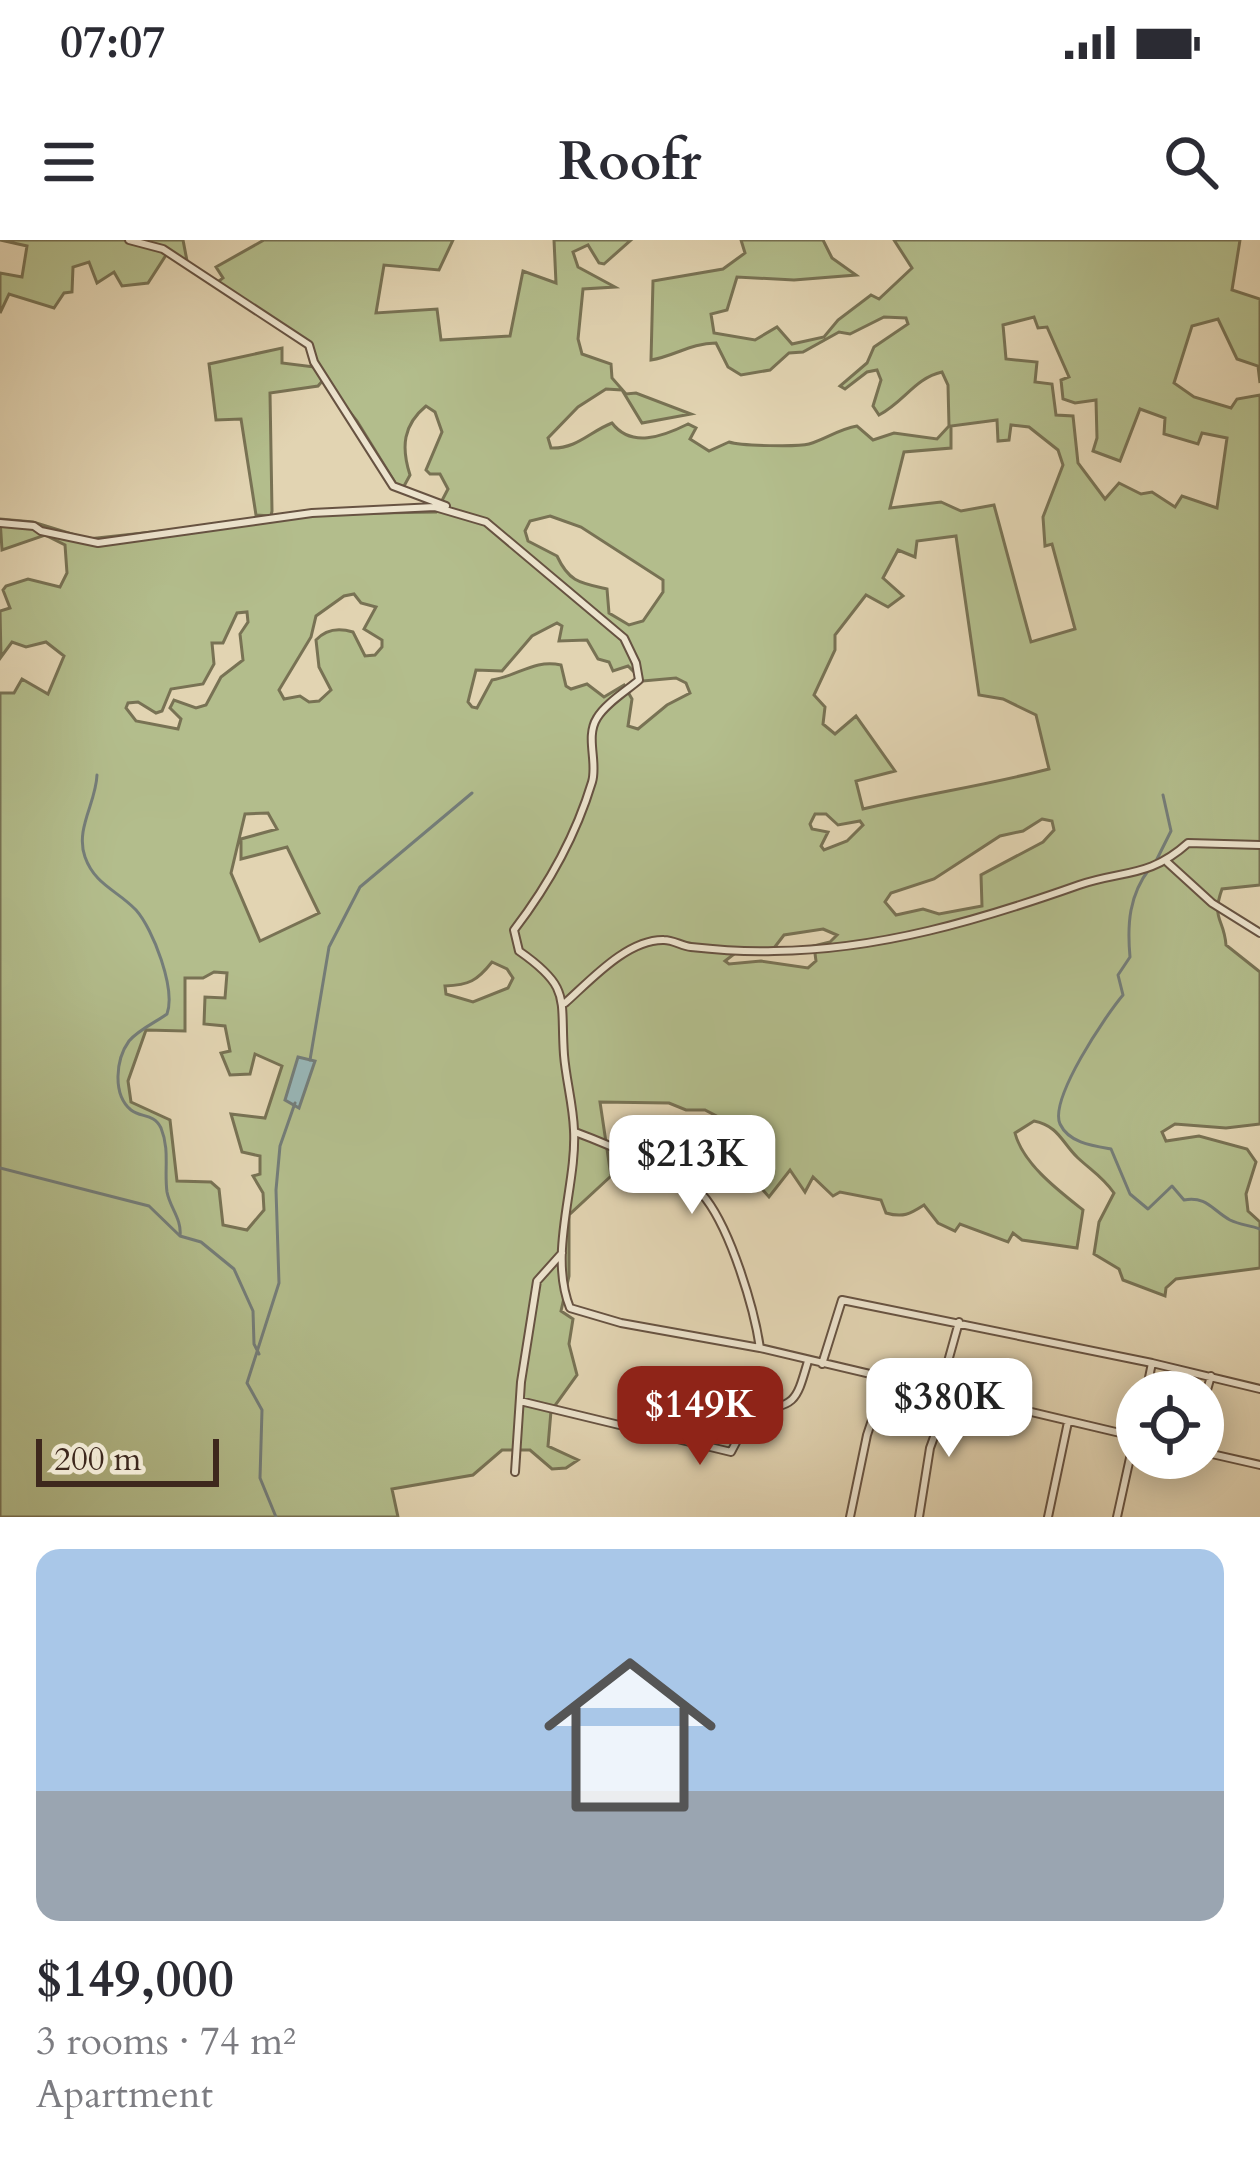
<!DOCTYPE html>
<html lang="en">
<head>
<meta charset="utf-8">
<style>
	body { margin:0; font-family:Cardo,serif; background:#f7f7f7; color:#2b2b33; height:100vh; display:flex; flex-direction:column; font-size:45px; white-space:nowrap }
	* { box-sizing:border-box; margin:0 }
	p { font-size:39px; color:#7c7c81 }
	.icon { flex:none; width:66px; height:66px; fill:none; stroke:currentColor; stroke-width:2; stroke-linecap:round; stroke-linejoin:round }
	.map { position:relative; height:1277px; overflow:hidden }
	.panel { display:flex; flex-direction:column; background:#fff; flex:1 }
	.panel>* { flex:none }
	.controls { position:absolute; left:1116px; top:1131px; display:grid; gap:24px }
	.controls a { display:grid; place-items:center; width:108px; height:108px; border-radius:50%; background:#fff; box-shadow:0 6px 30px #0003; font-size:60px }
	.scale { position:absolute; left:36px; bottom:30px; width:183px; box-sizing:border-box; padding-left:12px; border:6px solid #3e281d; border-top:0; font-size:33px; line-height:42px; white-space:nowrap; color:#3e281d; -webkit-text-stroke:9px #ece3cd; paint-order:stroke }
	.price { position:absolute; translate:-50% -102px; padding:0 27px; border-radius:24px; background:#fff; color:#222; font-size:39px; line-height:78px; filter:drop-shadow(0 3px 6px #0008) }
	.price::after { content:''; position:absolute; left:50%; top:72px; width:36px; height:27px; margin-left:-18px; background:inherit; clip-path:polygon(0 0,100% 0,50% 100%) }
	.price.on { background:#8f2418; color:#fff }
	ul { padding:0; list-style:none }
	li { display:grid; align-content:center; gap:24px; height:636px; padding:0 36px }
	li+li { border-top:3px solid #e1e1e2 }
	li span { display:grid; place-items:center; height:372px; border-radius:24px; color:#555 }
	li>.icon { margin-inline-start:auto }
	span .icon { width:216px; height:216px; fill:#fffc; stroke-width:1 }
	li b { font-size:51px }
	.status { display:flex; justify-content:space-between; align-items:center; height:84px; padding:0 60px; background:#fff; direction:ltr }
	.status svg { height:33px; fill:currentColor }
	header { display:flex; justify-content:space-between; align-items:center; height:156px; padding:0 36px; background:#fff; font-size:54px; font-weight:800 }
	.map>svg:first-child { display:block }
	.green { fill:#b3bd8c; stroke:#787254; stroke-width:3; fill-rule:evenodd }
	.water { fill:#98b6b6; stroke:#747d79; stroke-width:3 }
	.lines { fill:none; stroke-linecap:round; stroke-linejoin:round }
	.stream { stroke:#747d79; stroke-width:3 }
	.minor-casing { stroke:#675342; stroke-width:10 }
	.minor { stroke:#ece3cd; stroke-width:6 }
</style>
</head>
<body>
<div class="status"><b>07:07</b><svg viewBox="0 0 49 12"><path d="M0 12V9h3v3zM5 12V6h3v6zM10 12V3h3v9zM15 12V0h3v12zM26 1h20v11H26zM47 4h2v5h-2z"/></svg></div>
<header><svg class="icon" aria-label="menu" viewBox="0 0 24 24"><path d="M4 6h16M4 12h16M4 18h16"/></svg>Roofr<svg class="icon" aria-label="search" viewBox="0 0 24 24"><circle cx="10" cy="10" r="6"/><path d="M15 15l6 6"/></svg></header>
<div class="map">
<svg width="1260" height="1277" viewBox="0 0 1260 1277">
	<rect width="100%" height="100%" fill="#e2d4b2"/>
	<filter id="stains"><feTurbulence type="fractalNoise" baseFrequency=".00167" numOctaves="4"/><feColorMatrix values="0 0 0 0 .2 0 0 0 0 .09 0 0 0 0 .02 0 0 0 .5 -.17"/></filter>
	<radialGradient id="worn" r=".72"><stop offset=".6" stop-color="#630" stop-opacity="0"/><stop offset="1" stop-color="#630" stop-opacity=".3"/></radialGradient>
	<path class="green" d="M0,0h183l5,26 -20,-14 -20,31 -26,3 -8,-14 -17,11 -8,-21 -16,5 -1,25 -8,1 -10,15 -45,-14 -9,19v-40l22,4 5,-31z
		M264,0h189l-14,30 -55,-5 -8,48 61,-4 4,31 69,-4 13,-65 33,12 -2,-43h77l-27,24 -5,-1 -11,-18 -15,7 5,15 37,20 -32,2 -5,50 4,15 29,10 1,14 14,16 10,-1 55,21 -49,9 -20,-33 -16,-1 -28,18 -30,31 3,10c26,1 38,-16 61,-25 19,25 50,14 76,1l8,4 -6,11 19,12 20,-9c12,4 69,5 80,2 17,-5 30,-15 48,-18l16,14 21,-7 43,6 12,-13 -1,-41 -6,-13c-27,6 -38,30 -63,43l-6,-9 8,-26 -4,-10 -10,2 -22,17 -5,-3 27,-23 7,-16 34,-23 -2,-6 -22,-1 -34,17 -11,-2 -36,20 -14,1 -19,17 -29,5 -13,-8 -12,-24c-25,0 -41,13 -65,17l2,-79 70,-12 22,-16 -4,-13h82l9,18 24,17 -62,5 -57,-3 -10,33 -16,4 3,19 41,7 22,-13 15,17 32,-7 14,-17 33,-25 8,4 33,-31 -18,-28h346l-8,50 28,9v84l-2,-17 -21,-7 -19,-40 -26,7 -18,57 20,14 37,11 6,-9 23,-4v490l-38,4c-11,31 2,29 4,56l34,27v152l-34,4 -51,-4 -13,8 4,9 33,-5 48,13 9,13 -10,32 2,17 12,11v46l-84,11 -10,9 -1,8 -42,-16 -4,-11 -25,-15 5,-32 15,-29c-11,-16 -22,-22 -36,-35 -16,-15 -19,-32 -44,-37l-19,12c8,31 44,58 68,77l-6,38 -55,-8 -9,-7 -5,9 -48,-18 -5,7 -17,-8 -14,-18c-14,9 -21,13 -38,8l-5,-13 -41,-8 -7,4 -20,-19 -8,15 -15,-22 -21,27 -14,-16 4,-32 -4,-13 -50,-26h-19l-17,-7 -69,-1 11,74 -42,39v61l-8,35 12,8 -4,25 8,31 -26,36 -3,35 30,14 -12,8 -14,1 -22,-19h-28l-29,25 -81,14 6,28h-398v-824h14l8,-14 26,15 16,-38 -18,-14 -20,5 -14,-5 -11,15 -1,-46 10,-3 -7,-18 3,-4 22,-7 32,8 7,-14 -2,-28 -20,-10 -43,15 -2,-31 33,3 55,17 229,-25 119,-2 12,-23 -8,-15h-10l-4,-4 16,-38 -7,-20 -9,-6c-23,19 -25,41 -16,69l-7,13 -7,-4 -39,-63 -33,-42 -6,7 -48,7 2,118 -1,5 -15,-1 -15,-96 -25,1 -7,-56 73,-16v15l32,4 -8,-24 -91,-59 8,-6 -7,-11zM1034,77l4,11 9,-1 22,50 -8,3 2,19 12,4 21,-3 1,38 -4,13 27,10 20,-52 25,9 -1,16 34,10 4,-11 25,5 -10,70 -35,-12 -7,11 -23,-15 -11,2 -22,-11 -14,16 -27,-36 -5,-47 -17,-1 -4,-31 -17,-2 2,-20 -31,-3 -3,-34zM997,180l1,21 11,-1 2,-15 18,2 29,23 5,15 -20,52 2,29 7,-2 23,85 -44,13 -37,-137 -33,6 -20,-9 -51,6 14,-56 47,-4v-22zM550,276l31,11 82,53v12l-20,29 -14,4 -20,-12 -2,-24c-27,-6 -38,-7 -50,-33l-29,-15 -3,-10 5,-10zM956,296l23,159 24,4 33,16 13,54c-61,16 -124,25 -186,40l-7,-28 39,-10 -39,-55 -21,18 -12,-10 2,-17 -11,-12 21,-45v-15l31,-40 22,12 15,-11 -20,-18 15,-28 17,7 2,-16zM354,354l7,9 15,4 -12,22 18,11v7l-7,8 -10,1 -12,-24c-13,-4 -27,-3 -37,8l3,27 12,23 -12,11 -10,1 -9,-6 -16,3 -5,-9 32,-53 5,-21 28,-20zM247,372l1,10 -8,12 3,26 -22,17 -15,28 -10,3 -22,-8 -4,8 11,11 -3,10 -42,-8 -10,-13 2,-5 10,-1 18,11 6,-2 9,-22 32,-5 11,-20 -2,-21h11l14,-30zM557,383l5,3 -3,15 28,-1 11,19 11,3 4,9 15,-5 15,15 33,-3 10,5 4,10 -23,12 -29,24 -10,-3 4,-27 -8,-14 -20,12 -17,-13 -16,5 -5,-3 -5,-21c-27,-6 -43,11 -69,15l-15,28 -5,-1 -4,-5 8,-32 26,1 30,-35zM268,573l9,16 -36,10v20l46,-12 32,66 -59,28 -29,-68 14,-59zM815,574h11l12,11 22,-4 3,4 -16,16 -23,9 -3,-4 7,-14 -16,-3 -2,-5zM1042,579l10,2 2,9 -11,12 -62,33 1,31 -43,8 -16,-5 -27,6 -11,-13 6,-9 43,-14 66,-43 23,-5zM823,689l14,6 -7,7 -16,4 2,15 -8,7 -47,-7 -32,3 -4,-3 13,-10 33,1 13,-17zM492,722l15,7 6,9 -5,10 -35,14 -27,-8 -1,-8c24,-1 32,-5 47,-24zM214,732l13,1 -2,25 -20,-1 -1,27 21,2 5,25 -9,2 9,22 20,-1 5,-20 27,12 -17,52 -34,-4 11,38 18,4v18l-7,2 10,17 1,17 -17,20 -24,-5 -4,-36 -8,-7 -34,-1 -7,-61 -39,-18 -3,-21 18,-51 39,1v-53h18z"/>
	<path class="water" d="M298,817l17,4 -16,47 -14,-8z"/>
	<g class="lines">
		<path class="stream" d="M97,535c-1,28 -22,54 -12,82 10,28 32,33 51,53 17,19 40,79 31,104 -11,8 -29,16 -38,27 -13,18 -17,53 2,69 10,8 23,3 30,18 9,22 3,42 6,64 3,16 15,27 13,44
			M1156,621l15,-30 -8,-36
			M1150,628c-21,27 -23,56 -20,89l-12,18 5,20c-17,20 -74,104 -63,129 9,19 33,22 51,25l19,45 18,15 24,-23 12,14c23,-4 28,10 46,20 10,5 19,5 30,9
			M310,820l19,-113 31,-60 112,-94
			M0,928l149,38 31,30 21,6 33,27 19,42 1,33 5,10
			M276,1277l-16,-39 2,-68 -15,-27 32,-100 -3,-93 4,-44 15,-43"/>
		<defs>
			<path id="minor" d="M129,0l34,9 146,96 5,17 79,124 53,20
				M0,283l34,3 7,5 57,12 214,-30 123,-6 51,15 138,116 12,25 3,17c-13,11 -34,24 -42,38 -12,19 1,44 -5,64 -16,53 -45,105 -78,148l5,21c53,37 41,47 45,104 2,25 9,49 10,75 3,56 -26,123 -4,178l51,15 139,25 377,89
				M1167,622l45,41 48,30
				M565,763c25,-22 62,-64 99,-63 9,0 18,6 27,7 27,3 55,5 83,4 105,-1 206,-31 305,-66 44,-15 70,-7 109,-42l72,2
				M575,892c27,10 116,47 131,67 25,33 48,108 54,149
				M822,1124l20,-64 310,63
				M940,1150l19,-68
				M1146,1152l6,-29 108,26
				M520,1161l211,51 22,-42c43,-4 43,-8 55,-49
				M1203,1164l8,-28
				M1203,1212l57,13
				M515,1232l6,-90 16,-101 25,-28
				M850,1277l17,-82 13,-39 1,-18
				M919,1277l11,-69 20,-55
				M1048,1277l20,-95
				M1117,1277l20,-91"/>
		</defs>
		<use href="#minor" class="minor-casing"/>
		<use href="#minor" class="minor"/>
	</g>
	<rect width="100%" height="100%" filter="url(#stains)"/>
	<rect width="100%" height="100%" fill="url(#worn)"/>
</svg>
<div class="controls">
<a><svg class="icon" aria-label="locate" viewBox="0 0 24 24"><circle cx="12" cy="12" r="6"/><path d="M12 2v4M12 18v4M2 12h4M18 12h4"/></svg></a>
</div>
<div class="scale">200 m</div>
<b class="price" style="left:692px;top:977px">$213K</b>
<b class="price" style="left:949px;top:1220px">$380K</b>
<b class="price on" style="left:700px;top:1228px">$149K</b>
</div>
<section class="panel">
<ul>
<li><span style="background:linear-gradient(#a9c7e8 65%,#9aa5b1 0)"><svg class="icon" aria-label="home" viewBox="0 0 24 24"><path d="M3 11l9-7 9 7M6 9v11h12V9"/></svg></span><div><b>$149,000</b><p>3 rooms · 74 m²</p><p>Apartment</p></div></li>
</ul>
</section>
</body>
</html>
